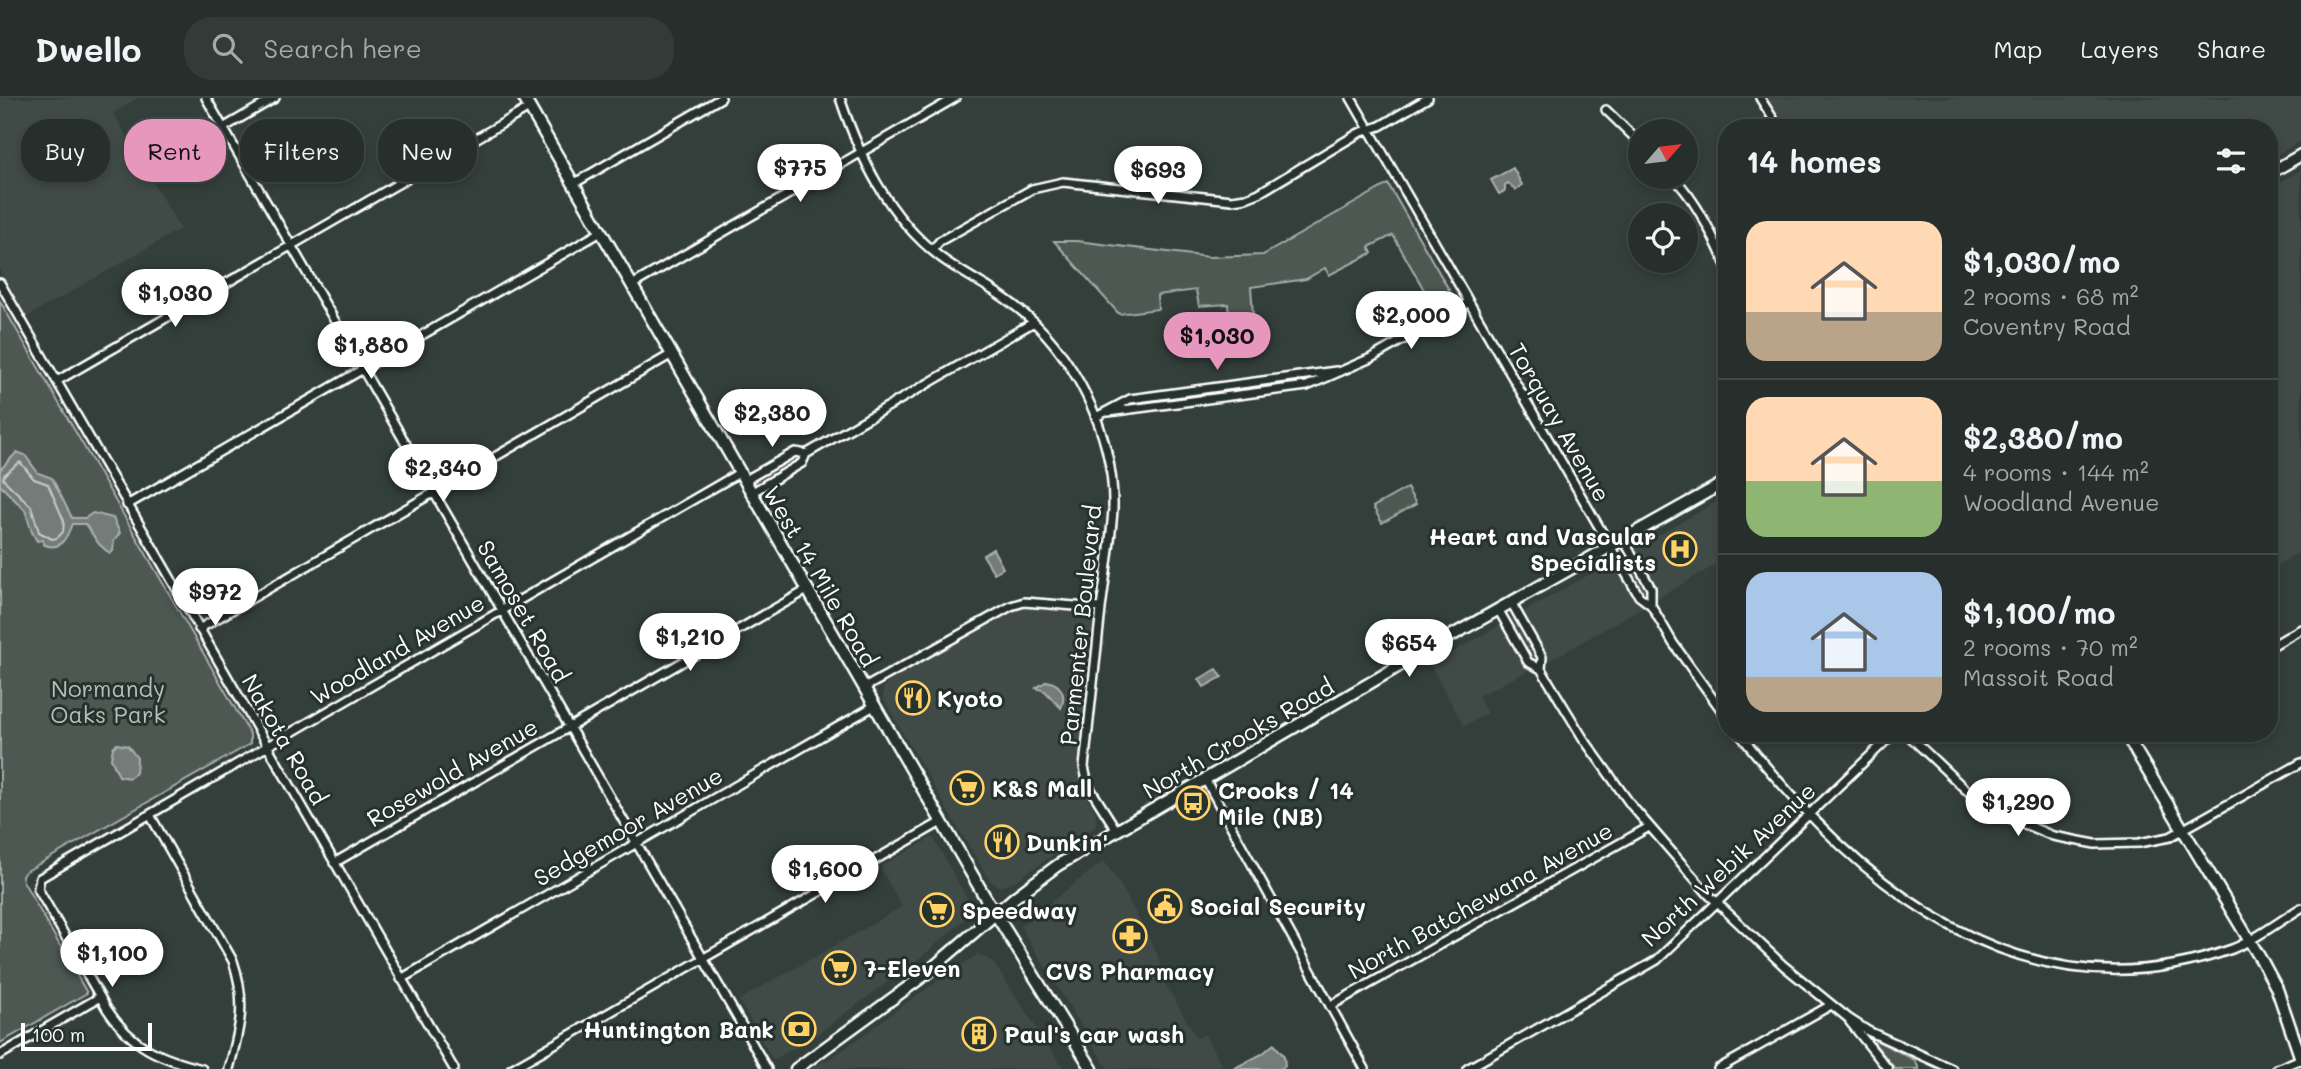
<!DOCTYPE html>
<html lang="en">
<head>
<meta charset="utf-8">
<style>
	body { margin:0; font-family:Mali,sans-serif; background:#323b38; color:#f1f3f6; height:100vh; display:flex; flex-direction:column; font-size:26px; white-space:nowrap }
	* { box-sizing:border-box; margin:0 }
	p { font-size:23px; color:#a4a9a9 }
	.icon { flex:none; width:38px; height:38px; fill:none; stroke:currentColor; stroke-width:2; stroke-linecap:round; stroke-linejoin:round }
	.map { position:relative; flex:1; overflow:hidden }
	.sheet { position:absolute; left:1718px; top:21px; width:560px; height:623px; display:flex; flex-direction:column; background:#262f2c; border-radius:28px; box-shadow:0 4px 10px #0003,0 0 0 2px #424a48 }
	.sheet>* { flex:none }
	.hud { position:absolute; left:21px; top:21px; width:665px; height:63px; display:flex; gap:14px }
	.needle { width:46px; rotate:62deg }
	.fabs { position:absolute; left:1628px; top:21px; display:grid; gap:14px }
	.fabs a { display:grid; place-items:center; width:70px; height:70px; border-radius:50%; background:#262f2c; box-shadow:0 4px 10px #0003,0 0 0 2px #424a48; font-size:35px }
	.scale { position:absolute; left:21px; bottom:18px; width:131px; box-sizing:border-box; padding-left:7px; border:4px solid #fff; border-top:0; font-size:19px; line-height:24px; white-space:nowrap; color:#fff; -webkit-text-stroke:5px #26332d; paint-order:stroke }
	.price { position:absolute; translate:-50% -60px; padding:0 16px; border-radius:24px; background:#fff; color:#222; font-size:23px; line-height:46px; filter:drop-shadow(0 2px 4px #0008) }
	.price::after { content:''; position:absolute; left:50%; top:42px; width:21px; height:16px; margin-left:-10px; background:inherit; clip-path:polygon(0 0,100% 0,50% 100%) }
	.price.selected { background:#e797bd; color:#111 }
	ul { padding:0; list-style:none }
	li { display:flex; align-items:center; gap:21px; height:175px; padding:0 28px }
	li+li { border-top:2px solid #424a48 }
	li span { display:grid; place-items:center; flex:none; width:196px; height:140px; border-radius:21px; color:#555 }
	li>.icon { margin-inline-start:auto }
	span .icon { width:84px; height:84px; fill:#fffc; stroke-width:1 }
	li b { font-size:30px }
	h2 { display:flex; justify-content:space-between; align-items:center; height:84px; padding:0 28px; font-size:30px }
	.chip { padding:0 24px; border-radius:28px; background:#262f2c; box-shadow:0 4px 10px #0003,0 0 0 2px #424a48; font-size:24px; line-height:63px }
	.chip.selected { background:#e797bd; color:#111 }
	header { display:flex; align-items:center; gap:42px; box-sizing:border-box; height:98px; padding:0 35px; background:#262f2c; border-bottom:2px solid #424a48 }
	header strong { font-size:33px }
	nav { display:flex; gap:38px; margin-inline-start:auto; font-size:24px }
	.search { width:490px; height:63px; background:#323b38; display:flex; align-items:center; gap:18px; box-sizing:border-box; padding:0 24px; border-radius:28px; color:#a4a9a9; font-size:26px }
	.map>svg:first-child { display:block }
	.built { fill:#404c47 }
	.green { fill:#4d5853; stroke:#a6aca9; stroke-width:2 }
	.water { fill:#737b78; stroke:#abb0ae; stroke-width:2 }
	.lines { fill:none; stroke-linecap:round; stroke-linejoin:round }
	.shore { stroke:#c7cac9; stroke-width:2 }
	.street-casing { stroke:#fff; stroke-width:12 }
	.secondary-casing { stroke:#fff; stroke-width:15 }
	.street { stroke:#26332d; stroke-width:7 }
	.secondary { stroke:#26332d; stroke-width:10 }
	.labels { text-anchor:middle; dominant-baseline:central; stroke-width:6; stroke-linejoin:round; paint-order:stroke }
	.street-label { font-size:23px; fill:#fff; stroke:#26332d }
	.poi-label { font-size:23px; font-weight:bold; fill:#fff; stroke:#26332d; text-anchor:start }
	.park-label { font-size:23px; fill:#b8bcba; stroke:#26332d }
</style>
</head>
<body>
<header>
<strong>Dwello</strong>
<div class="search"><svg class="icon" aria-label="search" viewBox="0 0 24 24"><circle cx="10" cy="10" r="6"/><path d="M15 15l6 6"/></svg>Search here</div>
<nav><a>Map</a><a>Layers</a><a>Share</a></nav>
</header>
<div class="map">
<svg width="2301" height="971" viewBox="0 0 2301 971">
	<rect width="100%" height="100%" fill="#333f3a"/>
	<filter id="ink" filterUnits="userSpaceOnUse"><feTurbulence type="fractalNoise" baseFrequency=".0143" numOctaves="2"/><feDisplacementMap in="SourceGraphic" scale="14" xChannelSelector="R" yChannelSelector="G"/><feConvolveMatrix kernelMatrix="1 2 1 2 8 2 1 2 1" color-interpolation-filters="sRGB"/></filter>
	<g filter="url(#ink)">
		<path class="built" d="M0,0h138l-25,15 67,116 -153,88 -27,-46z
			M1767,0h534v43l-31,17v-30h-485z
			M2301,72v381l-31,18v-381z
			M1727,398v62l-162,94 -87,44 9,17 -23,13 -34,-61z
			M1024,509l62,6 6,2 1,4 -14,137 1,30 15,25 2,9 -3,8 -11,7 -68,46 -15,6 -10,-6 -35,-58 -72,-125v-10l6,-6 120,-70z
			M933,739l41,74 -49,43 -113,84 -39,22 -34,-60 163,-93 -22,-40z
			M1104,763l17,25 36,68 9,31 31,53 7,-4 20,35h-116l-88,-143z
			M978,856l15,8 71,107h-254l32,-18 61,-46z"/>
		<path class="green" d="M1388,86l68,118 -19,11 -44,-78 -24,12 3,6 -43,22 -4,-7 -19,11 -55,8 2,27 -24,3 -1,-13 -29,2 -3,-16 -39,5 1,14 -39,5 -65,-73h23l132,16 54,-2z
			M0,203l250,433v10l-225,128 -3,4 1,5 64,112 -87,50z
			M1407,390l9,16 -34,19 -9,-16z
			M1876,942l39,20 4,9h-24l-21,-26z"/>
		<path class="water" d="M1513,70l9,17 -7,5 -7,-7 -3,2v6l-6,3 -8,-14z
			M17,354l8,3 13,18 14,5 20,40h13l8,-5 20,5 7,15 -6,8 -1,10 -4,2 -10,-9 -14,-20h-13c-5,13 -12,29 -29,20v-4l-6,1 -5,-9 -7,-22 -25,-25v-15z
			M993,451l10,19 -9,5 -11,-18z
			M1217,571l5,8 -18,10 -5,-8z
			M1047,583c14,3 20,13 14,27l-16,-17 -9,-3z
			M117,646l11,2 9,12 -1,15 -7,5 -10,-2 -8,-17 2,-12z
			M1274,946l10,12 1,10 -5,3h-47l29,-15z"/>
		<g class="lines">
			<path class="shore" d="M20,364l14,17 14,5 16,37 -1,11 -6,6 -5,1 -13,-7 -8,-26 -28,-27 1,-4z"/>
			<defs>
				<path id="street" d="M206,0l561,971
					M840,0c20,60 48,119 100,159 24,18 52,30 75,49 59,45 100,129 98,203 -2,33 -8,67 -12,100 -6,53 -11,105 -17,158l4,18 29,46
					M1351,0l288,498 12,9 22,38 54,75
					M1760,0l19,30
					M1606,12l34,33
					M223,30l52,-30
					M1673,79c24,24 41,60 54,91
					M573,86l148,-86
					M932,152l8,-9 92,-52 31,-7 169,18 14,-2 13,-5 100,-60 21,-7 48,-28
					M0,185l454,786
					M632,187l323,-187
					M57,283l472,-273
					M1108,314l199,-26 64,-28 98,-56
					M1096,319l34,-18 206,-28
					M744,383l51,-29 11,2
					M1718,388l9,17
					M751,395l51,-30 4,-9 228,-132
					M127,407l474,-273
					M1623,441l28,49v17
					M1511,504l31,55 -1,12
					M1498,511l30,53 13,7 42,69 48,67 78,90 75,71 64,52 20,13 84,38
					M199,531l473,-275
					M2270,549l31,-18
					M864,590l147,-82 13,-4 77,6
					M1739,635c121,155 285,291 493,216 24,-9 47,-28 69,-41
					M1906,635l59,56 33,24 55,23 42,8 44,-1 31,-6 131,-74
					M1205,681l160,290
					M150,717l83,146c14,41 7,67 -4,108
					M334,765l473,-273
					M401,881l473,-273
					M1330,908l319,-179
					M1850,924l38,47
					M0,957l100,-58
					M202,971c-43,-11 -70,-22 -95,-60l-69,-120 2,-11 699,-405
					M511,971l430,-247
					M1467,971l190,-109 237,-227
					M1718,971l113,-64
					M2277,971l24,-10"/>
				<path id="secondary" d="M524,0l461,799 107,172
					M2270,75l31,-18
					M2125,635l138,230 14,26 24,70
					M796,971l126,-92 93,-80 43,-32 377,-220 292,-164"/>
			</defs>
			<use href="#street" class="street-casing"/>
			<use href="#secondary" class="secondary-casing"/>
			<use href="#street" class="street"/>
			<use href="#secondary" class="secondary"/>
		</g>
	</g>
	<defs>
		<symbol id="hospital-ring" viewBox="-11 -11 22 22"><circle r="9.5" fill="#26332d" stroke="#ffd166" stroke-width="1.5"/><path d="M-5-5h3v3.5h4V-5h3V5h-3V1.5h-4V5h-3Z" fill="#ffd166"/></symbol>
		<symbol id="restaurant-ring" viewBox="-11 -11 22 22"><circle r="9.5" fill="#26332d" stroke="#ffd166" stroke-width="1.5"/><path d="M-5-6h1v4h1v-4h1v4h1v-4h1v5L-1.5 .5V6h-2V.5L-5-1ZM5-6V6H3V1.5H1.5Q1.5-4 5-6Z" fill="#ffd166"/></symbol>
		<symbol id="supermarket-ring" viewBox="-11 -11 22 22"><circle r="9.5" fill="#26332d" stroke="#ffd166" stroke-width="1.5"/><path d="M-6-5.5h2.5l.6 2H6L4.5 2H-2.5L-4.4-4H-6ZM-1.5 3.2a1.3 1.3 0 1 0 .1 0ZM3 3.2a1.3 1.3 0 1 0 .1 0Z" fill="#ffd166"/></symbol>
		<symbol id="bus-ring" viewBox="-11 -11 22 22"><circle r="9.5" fill="#26332d" stroke="#ffd166" stroke-width="1.5"/><path d="M-5-6H5V4H4V6H2V4H-2V6H-4V4H-5ZM-3.5-4V0h7V-4ZM-3.5 1.2v1.5H-2V1.2ZM2 1.2v1.5H3.5V1.2Z" fill="#ffd166"/></symbol>
		<symbol id="civic-ring" viewBox="-11 -11 22 22"><circle r="9.5" fill="#26332d" stroke="#ffd166" stroke-width="1.5"/><path d="M-.6-6.5H3V-4.5H.6V-3L4-1V1h2V6H-6V1h2V-1L-.6-3ZM-1.2 2.5V6h2.4V2.5Z" fill="#ffd166"/></symbol>
		<symbol id="pharmacy-ring" viewBox="-11 -11 22 22"><circle r="9.5" fill="#26332d" stroke="#ffd166" stroke-width="1.5"/><path d="M-2-6h4v4h4v4h-4v4h-4v-4h-4v-4h4Z" fill="#ffd166"/></symbol>
		<symbol id="bank-ring" viewBox="-11 -11 22 22"><circle r="9.5" fill="#26332d" stroke="#ffd166" stroke-width="1.5"/><path d="M-6-4H6V4H-6ZM0-2.3a2.3 2.3 0 1 0 0 4.6a2.3 2.3 0 1 0 0-4.6Z" fill="#ffd166"/></symbol>
		<symbol id="building-ring" viewBox="-11 -11 22 22"><circle r="9.5" fill="#26332d" stroke="#ffd166" stroke-width="1.5"/><path d="M-4-6H4V6H1V3H-1V6H-4ZM-2.5-4.3h1.7v1.8h-1.7ZM.8-4.3h1.7v1.8H.8ZM-2.5-1h1.7V.8h-1.7ZM.8-1h1.7V.8H.8Z" fill="#ffd166"/></symbol>
	</defs>
	<g fill-rule="evenodd">
		<use href="#hospital-ring" x="1661" y="432" width="38" height="38"/>
		<use href="#restaurant-ring" x="894" y="581" width="38" height="38"/>
		<use href="#supermarket-ring" x="948" y="671" width="38" height="38"/>
		<use href="#bus-ring" x="1174" y="686" width="38" height="38"/>
		<use href="#restaurant-ring" x="983" y="725" width="38" height="38"/>
		<use href="#civic-ring" x="1146" y="789" width="38" height="38"/>
		<use href="#supermarket-ring" x="918" y="793" width="38" height="38"/>
		<use href="#pharmacy-ring" x="1111" y="819" width="38" height="38"/>
		<use href="#supermarket-ring" x="820" y="851" width="38" height="38"/>
		<use href="#bank-ring" x="780" y="912" width="38" height="38"/>
		<use href="#building-ring" x="960" y="917" width="38" height="38"/>
	</g>
	<g class="labels">
		<g class="street-label">
			<text transform="translate(1560 324) rotate(60)">Torquay Avenue</text>
			<text transform="translate(821 478) rotate(60)">West 14 Mile Road</text>
			<text transform="translate(524 513) rotate(60)">Samoset Road</text>
			<text transform="translate(1080 527) rotate(-84)">Parmenter Boulevard</text>
			<text transform="translate(397 551) rotate(-30)">Woodland Avenue</text>
			<text transform="translate(1238 640) rotate(-30)">North Crooks Road</text>
			<text transform="translate(285 641) rotate(60)">Nakota Road</text>
			<text transform="translate(452 674) rotate(-30)">Rosewold Avenue</text>
			<text transform="translate(628 728) rotate(-30)">Sedgemoor Avenue</text>
			<text transform="translate(1728 766) rotate(-43)">North Webik Avenue</text>
			<text transform="translate(1480 802) rotate(-29)">North Batchewana Avenue</text>
		</g>
		<g class="poi-label">
			<text x="1656" y="438" text-anchor="end">Heart and Vascular<tspan x="1656" dy="26">Specialists</tspan></text>
			<text x="937" y="600">Kyoto</text>
			<text x="992" y="690">K&amp;S Mall</text>
			<text x="1218" y="692">Crooks / 14<tspan x="1218" dy="26">Mile (NB)</tspan></text>
			<text x="1026" y="744">Dunkin'</text>
			<text x="1190" y="808">Social Security</text>
			<text x="962" y="812">Speedway</text>
			<text x="864" y="870">7-Eleven</text>
			<text x="1130" y="873" text-anchor="middle">CVS Pharmacy</text>
			<text x="774" y="931" text-anchor="end">Huntington Bank</text>
			<text x="1004" y="936">Paul's car wash</text>
		</g>
		<g class="park-label">
			<text x="108" y="590">Normandy<tspan x="108" dy="26">Oaks Park</tspan></text>
		</g>
	</g>
</svg>
<div class="fabs">
<a><svg class="needle" viewBox="-14 -14 28 28"><path d="M0-13l5 13h-10z" fill="#e53935"/><path d="M0 13l5-13h-10z" fill="#a4a9a9"/></svg></a>
<a><svg class="icon" aria-label="locate" viewBox="0 0 24 24"><circle cx="12" cy="12" r="6"/><path d="M12 2v4M12 18v4M2 12h4M18 12h4"/></svg></a>
</div>
<div class="scale">100 m</div>
<b class="price" style="left:800px;top:106px">$775</b>
<b class="price" style="left:1158px;top:108px">$693</b>
<b class="price" style="left:175px;top:231px">$1,030</b>
<b class="price" style="left:1411px;top:253px">$2,000</b>
<b class="price selected" style="left:1217px;top:274px">$1,030</b>
<b class="price" style="left:371px;top:283px">$1,880</b>
<b class="price" style="left:772px;top:351px">$2,380</b>
<b class="price" style="left:443px;top:406px">$2,340</b>
<b class="price" style="left:215px;top:530px">$972</b>
<b class="price" style="left:690px;top:575px">$1,210</b>
<b class="price" style="left:1409px;top:581px">$654</b>
<b class="price" style="left:2018px;top:740px">$1,290</b>
<b class="price" style="left:825px;top:807px">$1,600</b>
<b class="price" style="left:112px;top:891px">$1,100</b>
<div class="hud">
<a class="chip">Buy</a>
<a class="chip selected">Rent</a>
<a class="chip">Filters</a>
<a class="chip">New</a>
</div>
<section class="sheet">
<h2>14 homes<svg class="icon" aria-label="filters" viewBox="0 0 24 24"><path d="M4 7h16M4 17h16"/><circle cx="9" cy="7" r="2"/><circle cx="15" cy="17" r="2"/></svg></h2>
<ul>
<li><span style="background:linear-gradient(#ffd9b3 65%,#b9a48a 0)"><svg class="icon" aria-label="home" viewBox="0 0 24 24"><path d="M3 11l9-7 9 7M6 9v11h12V9"/></svg></span><div><b>$1,030/mo</b><p>2 rooms · 68 m²</p><p>Coventry Road</p></div></li>
<li><span style="background:linear-gradient(#ffd9b3 60%,#8fb573 0)"><svg class="icon" aria-label="home" viewBox="0 0 24 24"><path d="M3 11l9-7 9 7M6 9v11h12V9"/></svg></span><div><b>$2,380/mo</b><p>4 rooms · 144 m²</p><p>Woodland Avenue</p></div></li>
<li><span style="background:linear-gradient(#a9c7e8 75%,#b9a48a 0)"><svg class="icon" aria-label="home" viewBox="0 0 24 24"><path d="M3 11l9-7 9 7M6 9v11h12V9"/></svg></span><div><b>$1,100/mo</b><p>2 rooms · 70 m²</p><p>Massoit Road</p></div></li>
</ul>
</section>
</div>
</body>
</html>
